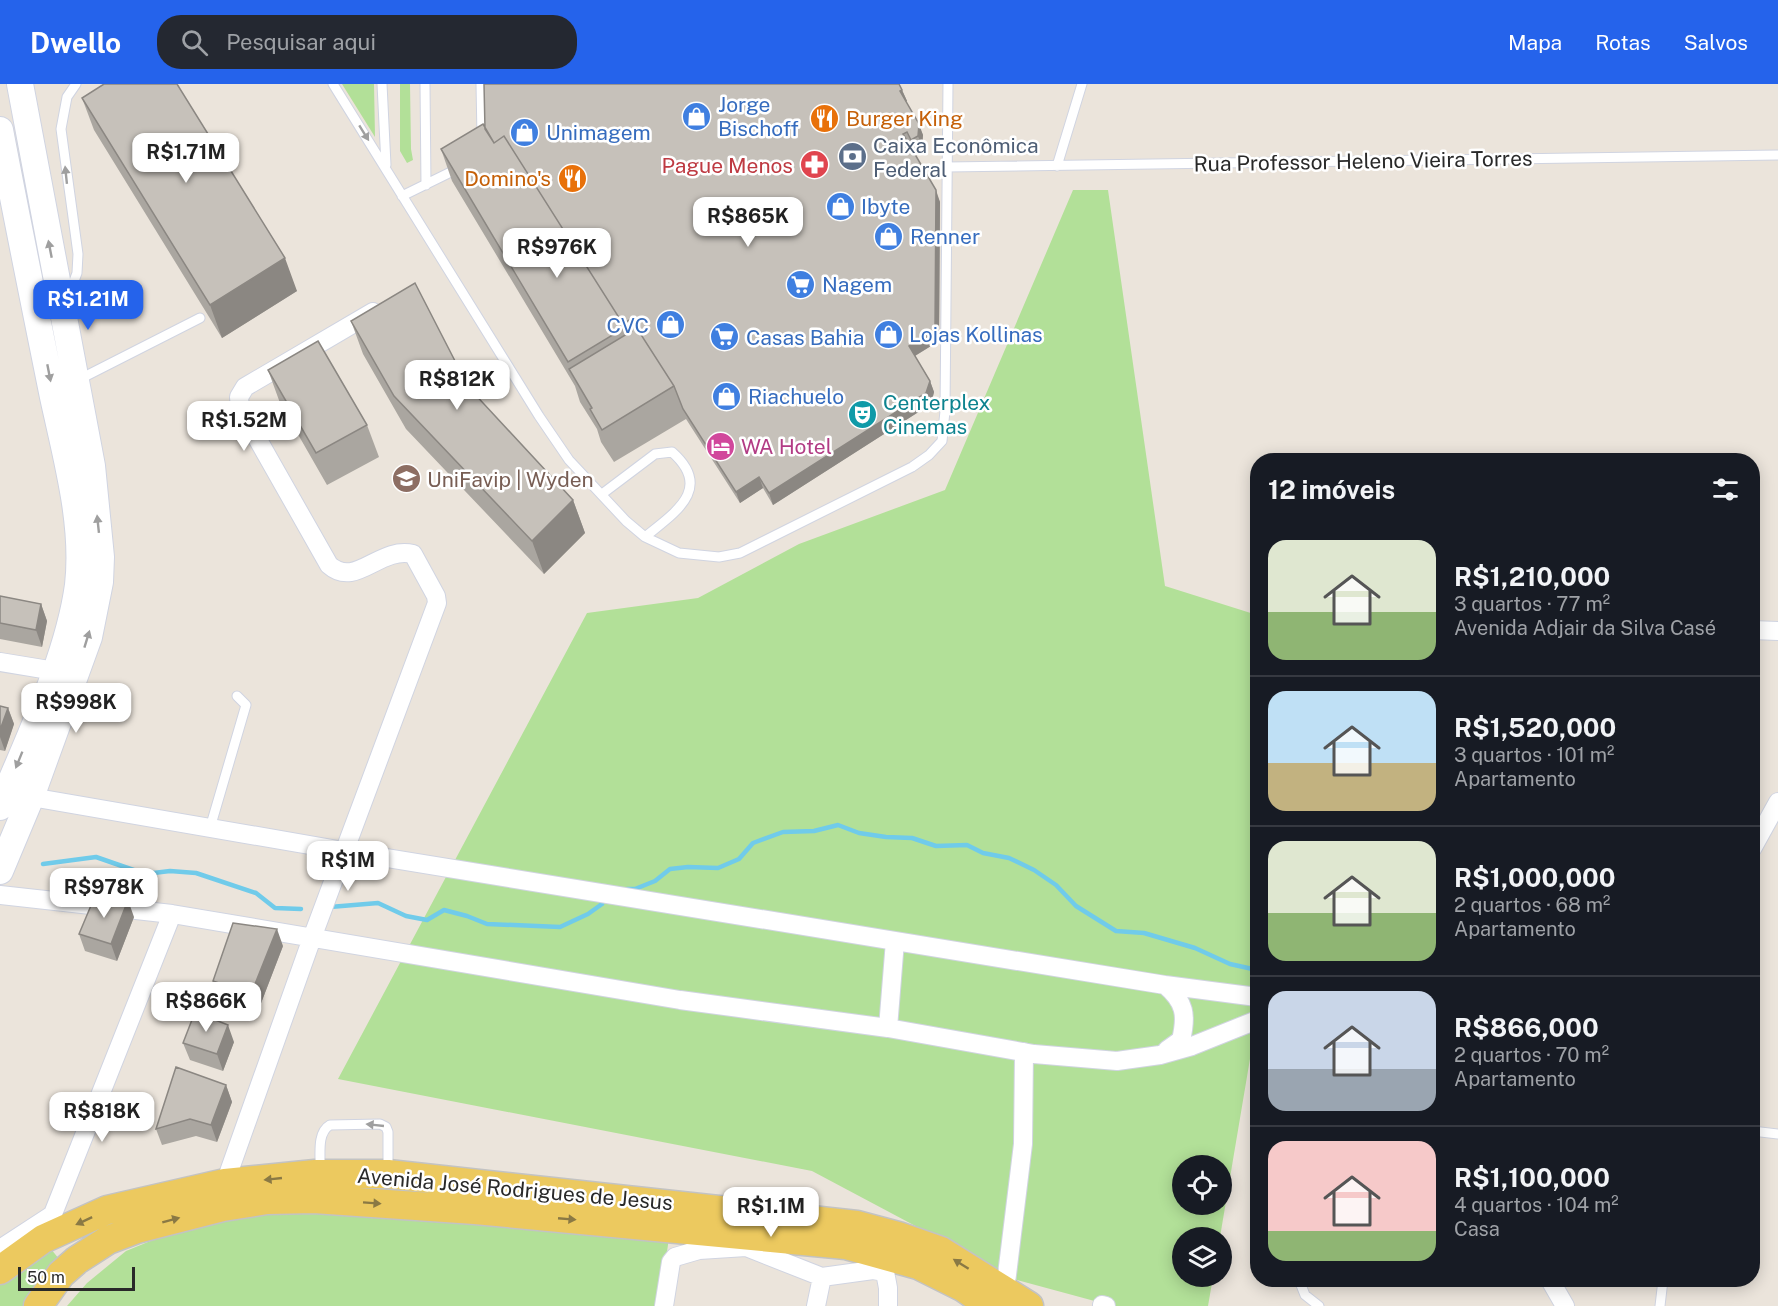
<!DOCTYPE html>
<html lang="pt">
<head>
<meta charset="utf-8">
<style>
	body { margin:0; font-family:"Public Sans",sans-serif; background:#242831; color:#f1f3f6; height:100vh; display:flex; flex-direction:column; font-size:22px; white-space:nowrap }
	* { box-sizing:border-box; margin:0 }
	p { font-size:20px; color:#9ea1a6 }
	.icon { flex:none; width:33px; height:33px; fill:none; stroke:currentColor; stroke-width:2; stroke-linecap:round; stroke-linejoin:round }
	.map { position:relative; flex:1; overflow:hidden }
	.panel { position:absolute; left:1250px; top:369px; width:510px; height:834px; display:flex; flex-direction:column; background:#171b24; border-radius:24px; box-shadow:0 3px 15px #0003 }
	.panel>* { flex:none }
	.buttons { position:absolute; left:1172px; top:1071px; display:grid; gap:12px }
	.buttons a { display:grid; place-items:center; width:60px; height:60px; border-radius:50%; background:#171b24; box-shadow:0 3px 15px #0003; font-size:30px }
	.scale { position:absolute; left:18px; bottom:15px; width:117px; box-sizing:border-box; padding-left:6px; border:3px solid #292929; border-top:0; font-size:16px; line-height:21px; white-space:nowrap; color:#292929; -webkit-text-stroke:4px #fff; paint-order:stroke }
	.price { position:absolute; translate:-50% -51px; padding:0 14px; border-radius:12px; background:#fff; color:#222; font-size:20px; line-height:39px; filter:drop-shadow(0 2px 3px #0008) }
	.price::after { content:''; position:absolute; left:50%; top:36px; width:18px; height:14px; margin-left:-9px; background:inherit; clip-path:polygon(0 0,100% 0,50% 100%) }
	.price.current { background:#2563eb; color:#fff }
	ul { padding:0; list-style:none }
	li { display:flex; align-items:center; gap:18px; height:150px; padding:0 18px }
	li+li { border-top:2px solid #363941 }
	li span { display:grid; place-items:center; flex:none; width:168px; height:120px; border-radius:18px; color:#555 }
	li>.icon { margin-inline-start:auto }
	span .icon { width:72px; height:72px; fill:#fffc; stroke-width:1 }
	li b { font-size:26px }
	h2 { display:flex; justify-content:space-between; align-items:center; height:72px; padding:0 18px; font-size:26px }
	header { display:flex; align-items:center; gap:36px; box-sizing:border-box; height:84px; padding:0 30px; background:#2563eb; color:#fff }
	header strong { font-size:28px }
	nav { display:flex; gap:33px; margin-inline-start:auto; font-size:21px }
	.search { width:420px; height:54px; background:#242831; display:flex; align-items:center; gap:15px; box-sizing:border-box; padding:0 21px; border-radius:24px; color:#9ea1a6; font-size:22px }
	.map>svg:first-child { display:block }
	.green { fill:#b2e098; fill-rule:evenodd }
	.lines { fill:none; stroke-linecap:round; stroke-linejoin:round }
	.stream { stroke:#70cbea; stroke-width:4.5 }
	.service-casing { stroke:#d0d4e1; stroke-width:11 }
	.minor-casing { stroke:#d0d4e1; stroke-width:20 }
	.secondary-casing { stroke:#d0d4e1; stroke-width:28 }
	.primary-casing { stroke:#c3c3c3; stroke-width:31 }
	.service { stroke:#fff; stroke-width:9 }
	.minor { stroke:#fff; stroke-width:18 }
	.secondary { stroke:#fff; stroke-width:26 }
	.primary { stroke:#ecc95f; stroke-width:28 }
	.wall { fill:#aaa6a0 }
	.shaded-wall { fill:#8b8782 }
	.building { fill:#c6c1ba; stroke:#8b8782; stroke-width:1.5 }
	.oneway { fill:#9f9f9f }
	.oneway2 { fill:#8a7944 }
	.labels { text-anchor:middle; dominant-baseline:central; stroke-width:5; stroke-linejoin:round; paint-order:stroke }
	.shop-label { font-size:21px; fill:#366cbe; stroke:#fff; text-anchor:start }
	.food-label { font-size:21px; fill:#c56008; stroke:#fff; text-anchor:start }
	.service-label { font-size:21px; fill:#4e5e75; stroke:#fff; text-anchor:start }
	.street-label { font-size:21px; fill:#292929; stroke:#fff }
	.health-label { font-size:21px; fill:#be3a42; stroke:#fff; text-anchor:end }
	.culture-label { font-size:21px; fill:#0d838f; stroke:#fff; text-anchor:start }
	.hotel-label { font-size:21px; fill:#b23c85; stroke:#fff; text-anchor:start }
	.education-label { font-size:21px; fill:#785e54; stroke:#fff; text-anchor:start }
</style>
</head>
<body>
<header>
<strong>Dwello</strong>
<div class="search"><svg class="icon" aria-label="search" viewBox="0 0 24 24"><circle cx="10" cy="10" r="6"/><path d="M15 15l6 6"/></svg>Pesquisar aqui</div>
<nav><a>Mapa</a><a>Rotas</a><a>Salvos</a></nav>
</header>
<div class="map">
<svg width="1778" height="1222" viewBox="0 0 1778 1222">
	<rect width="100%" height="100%" fill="#ebe4db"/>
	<path class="green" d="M342,0h32l1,53z
		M400,0h10l1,65 2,11 -6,3 -7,-12z
		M1073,106h35l57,396 92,29v423l-4,3 -33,196 -38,1v38l31,1 -5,29h-95l-96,-26 -205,-109 -474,-92 249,-466 111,-15 101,-54 146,-54zM1182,1082h39v38h-39z
		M318,1122l351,32 -10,68h-592l20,-23 39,-32 44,-18 73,-20z
		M43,1155l24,30 -29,37h-38v-41z"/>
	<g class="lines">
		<path class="stream" d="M43,780l53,-7 49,17 25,-3 26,2 60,20 19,15 26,1
			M627,805h8l20,-8 15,-12 18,-2 30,1 21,-9 14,-16 30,-11 31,-1 24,-6 21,8 27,4 26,1 24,8 31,-1 16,8 26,5 25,12 22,15 20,21 40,25 28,2 51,15 35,16 27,6
			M330,823l48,-4 28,13 21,4 17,-10 23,6 20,8 73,3 28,-13 14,-10"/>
		<defs>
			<path id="service" d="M333,0l206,332 30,44 57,61 19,16 34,16 40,4 21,-4 172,-86 17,-12 13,-14 3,-30 3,-327
				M382,0l4,81
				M425,0l1,101
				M481,0l1,53
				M1057,82l25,-82
				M947,83l831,-12
				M402,112l57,-28
				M68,213l9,-24 1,-19 -17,-125 6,-32 9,-13
				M78,296l122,-62
				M602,410l53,-40 17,-2c42,37 2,61 -27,85
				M210,744l36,-123 -9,-9
				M1752,1047l26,3
				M320,1087c1,-14 -4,-38 10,-46l50,-1 6,3 2,5v39
				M1299,1196l6,15 14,11
				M1660,1222l3,-26"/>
			<path id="minor" d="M1752,546l26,1
				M0,578l55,9
				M31,713l313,54 821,134 92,12
				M1752,765l26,-47
				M0,811l172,19
				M1165,901c20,17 22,30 16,55l-14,10
				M888,944l7,-87
				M225,1099l87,-245 125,-335 -1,-7 -23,-42c-34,-8 -57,35 -84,11l-89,-157 -1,-11 6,-10 128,-75
				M43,1155l129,-325 508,86 208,28 146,26 83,7 43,-6 32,-9 65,-26
				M0,1165l52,-34
				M1550,1196l15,26
				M1005,1207l18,-147 1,-92
				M1102,1221l4,1
				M664,1222l7,-44 4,-5 24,-7 47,-3 76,30 51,-7 12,2 3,16v18
				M816,1222l6,-29"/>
			<path id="secondary" d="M0,46c17,90 35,178 53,267 13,60 32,127 25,188 -10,73 -50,154 -78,222
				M0,787l31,-74 58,-160 11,-55 1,-25 -9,-91 -72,-382"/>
			<path id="primary" d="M0,1186l43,-31 64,-29 118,-27 90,-9h73l469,51 41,11 43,15 88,55
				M38,1222l23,-32 16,-14 31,-20 29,-11 86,-22 44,-7 47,-1 161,11 371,35 72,20 46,23 26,18"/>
		</defs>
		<use href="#service" class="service-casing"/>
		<use href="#minor" class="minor-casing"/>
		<use href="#secondary" class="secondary-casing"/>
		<use href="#primary" class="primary-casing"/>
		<use href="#service" class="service"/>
		<use href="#minor" class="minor"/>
		<use href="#secondary" class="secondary"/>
		<use href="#primary" class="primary"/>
	</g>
	<path class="wall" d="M902,6l5,11h-1l17,34 -1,12 -7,4 -4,-8 -2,1 31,58 -1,139 -24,15 15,25 4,11 -3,12 -158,101 -10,-17 -23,15 -54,-84 -72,43 -13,-20 -4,-13 -17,-27 -5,-16 -123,-205 -11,-32 44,-20z
		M82,14l215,193 -75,47 -128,-208z
		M351,237l112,61 110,118 12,33 -41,41 -138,-145 -43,-75z
		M268,286l99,55 12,32 -52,28 -47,-82z
		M0,512l41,8 6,17 -5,26 -42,-8z
		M0,622l8,2 6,16 -9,27 -5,-1z
		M134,833l-17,44 -32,-10 -6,-17z
		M283,862l-25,65 -39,-13 -6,-17z
		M234,958l-11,29 -33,-11 -7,-17z
		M226,1001l6,17 -15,40 -21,-6 -34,9 -6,-16z"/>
	<path class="shaded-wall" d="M902,6l5,11 -3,2 -4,-12z
		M919,40l4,11 -1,12 -4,-11z
		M936,106l4,12 -1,139 -26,16 -4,-11z
		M285,174l12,33 -75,47 -12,-33z
		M455,277l12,32 -9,-17z
		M930,297l4,11 -3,12 -158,101 -4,-12z
		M759,393l4,11 -23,15 -4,-11z
		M573,416l12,33 -41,41 -12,-33z
		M41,520l6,17 -5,26 -6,-17z
		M8,624l6,16 -9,27 -5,-14v-7z
		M128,816l6,17 -17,44 -6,-17z
		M277,845l6,17 -25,65 -7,-17z
		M228,941l6,17 -11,29 -6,-17z
		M226,1001l6,17 -15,40 -6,-17z"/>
	<path class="building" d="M104,0h73l108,174 -75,47 -128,-207z
		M484,0h415l3,6 -2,1 19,33 -1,12 -7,4 -4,-8 -4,2 33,56 -1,140 -26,16 21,35 -4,12 -157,100 -10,-16 -23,15 -53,-83 -9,-23 -43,-67 -8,5 -119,-188 -10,7 -9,-14z
		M483,40l11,19 10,-7 119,188 8,-5 43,67 -72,44 -12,-21 2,-1 -23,-39 63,-38 -3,-6 -61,37 -127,-213z
		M415,199l40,78 3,15 115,124 -41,41 -138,-145 -43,-75z
		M318,257l49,84 -51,28 -48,-83z
		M0,512l41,8 -5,26 -36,-7z
		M0,622l8,2 -8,22z
		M95,812l33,4 -17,44 -32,-10z
		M233,839l44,6 -26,65 -38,-13z
		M195,928l33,13 -11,29 -34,-11z
		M176,983l50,18 -15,40 -21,-6 -34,10z"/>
	<defs><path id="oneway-solid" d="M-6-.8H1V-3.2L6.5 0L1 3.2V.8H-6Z" transform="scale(1.5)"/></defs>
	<g class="oneway">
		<use href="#oneway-solid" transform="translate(364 49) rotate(58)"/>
		<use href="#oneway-solid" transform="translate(66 91) rotate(-96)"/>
		<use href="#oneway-solid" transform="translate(50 165) rotate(-101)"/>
		<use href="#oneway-solid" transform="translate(49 289) rotate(79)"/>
		<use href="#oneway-solid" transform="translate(98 440) rotate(-96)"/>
		<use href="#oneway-solid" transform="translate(87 555) rotate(-73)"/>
		<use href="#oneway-solid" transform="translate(19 676) rotate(112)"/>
		<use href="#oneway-solid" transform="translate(375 1041) rotate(-174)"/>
	</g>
	<g class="oneway2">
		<use href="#oneway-solid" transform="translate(273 1095) rotate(174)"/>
		<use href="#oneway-solid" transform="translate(372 1119) rotate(4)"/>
		<use href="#oneway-solid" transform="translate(567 1135) rotate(5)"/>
		<use href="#oneway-solid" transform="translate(171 1136) rotate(-15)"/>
		<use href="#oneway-solid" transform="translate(84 1137) rotate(155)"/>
		<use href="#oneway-solid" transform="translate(961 1180) rotate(-148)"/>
	</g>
	<defs>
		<symbol id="shop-disc" viewBox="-11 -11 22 22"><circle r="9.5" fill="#3f7fe0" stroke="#fff"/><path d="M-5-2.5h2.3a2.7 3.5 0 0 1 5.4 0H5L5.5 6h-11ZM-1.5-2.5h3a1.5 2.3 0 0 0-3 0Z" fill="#fff"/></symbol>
		<symbol id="restaurant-disc" viewBox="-11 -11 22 22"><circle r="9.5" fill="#e8710a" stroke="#fff"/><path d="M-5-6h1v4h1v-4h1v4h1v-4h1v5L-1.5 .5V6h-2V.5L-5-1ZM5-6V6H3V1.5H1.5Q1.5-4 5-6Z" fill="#fff"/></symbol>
		<symbol id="bank-disc" viewBox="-11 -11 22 22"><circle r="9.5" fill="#5c6f8a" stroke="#fff"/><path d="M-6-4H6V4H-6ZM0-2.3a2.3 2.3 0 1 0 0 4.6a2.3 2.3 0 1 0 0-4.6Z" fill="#fff"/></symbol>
		<symbol id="pharmacy-disc" viewBox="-11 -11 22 22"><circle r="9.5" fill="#e0444e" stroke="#fff"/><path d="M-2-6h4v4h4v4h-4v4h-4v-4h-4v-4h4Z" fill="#fff"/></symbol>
		<symbol id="supermarket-disc" viewBox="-11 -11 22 22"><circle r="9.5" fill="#3f7fe0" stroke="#fff"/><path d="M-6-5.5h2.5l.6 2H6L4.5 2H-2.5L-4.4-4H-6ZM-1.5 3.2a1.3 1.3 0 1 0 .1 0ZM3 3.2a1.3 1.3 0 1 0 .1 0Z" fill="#fff"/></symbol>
		<symbol id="theatre-disc" viewBox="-11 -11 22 22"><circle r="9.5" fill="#0f9aa8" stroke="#fff"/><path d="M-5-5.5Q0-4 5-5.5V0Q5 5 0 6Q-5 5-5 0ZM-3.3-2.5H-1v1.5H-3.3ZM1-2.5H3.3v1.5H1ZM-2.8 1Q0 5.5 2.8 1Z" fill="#fff"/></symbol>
		<symbol id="hotel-disc" viewBox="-11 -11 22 22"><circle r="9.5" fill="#d1479c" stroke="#fff"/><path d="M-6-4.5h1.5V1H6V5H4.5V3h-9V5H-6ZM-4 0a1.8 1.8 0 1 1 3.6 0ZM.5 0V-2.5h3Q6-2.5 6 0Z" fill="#fff"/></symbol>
		<symbol id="university-disc" viewBox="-11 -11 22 22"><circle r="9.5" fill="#8d6e63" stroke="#fff"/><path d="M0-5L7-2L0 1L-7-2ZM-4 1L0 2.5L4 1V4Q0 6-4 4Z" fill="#fff"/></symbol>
	</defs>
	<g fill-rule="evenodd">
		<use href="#shop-disc" x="680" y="16" width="33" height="33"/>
		<use href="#restaurant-disc" x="808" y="18" width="33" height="33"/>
		<use href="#shop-disc" x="508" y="32" width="33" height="33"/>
		<use href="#bank-disc" x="836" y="56" width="33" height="33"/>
		<use href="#pharmacy-disc" x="798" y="64" width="33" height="33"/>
		<use href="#restaurant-disc" x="556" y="78" width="33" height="33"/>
		<use href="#shop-disc" x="824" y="106" width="33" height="33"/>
		<use href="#shop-disc" x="872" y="136" width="33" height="33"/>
		<use href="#supermarket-disc" x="784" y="184" width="33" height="33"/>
		<use href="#shop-disc" x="654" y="224" width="33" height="33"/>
		<use href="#shop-disc" x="872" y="234" width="33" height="33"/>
		<use href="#supermarket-disc" x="708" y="236" width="33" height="33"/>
		<use href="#shop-disc" x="710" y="296" width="33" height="33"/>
		<use href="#theatre-disc" x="846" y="314" width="33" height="33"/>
		<use href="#hotel-disc" x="704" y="346" width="33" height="33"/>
		<use href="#university-disc" x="390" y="378" width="33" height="33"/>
	</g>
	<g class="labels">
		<g class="shop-label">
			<text x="718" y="20">Jorge<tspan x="718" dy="24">Bischoff</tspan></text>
			<text x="546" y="48">Unimagem</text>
			<text x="861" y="122">Ibyte</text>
			<text x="910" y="152">Renner</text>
			<text x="822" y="200">Nagem</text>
			<text x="649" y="241" text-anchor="end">CVC</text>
			<text x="909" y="250">Lojas Kollinas</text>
			<text x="746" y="253">Casas Bahia</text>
			<text x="748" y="312">Riachuelo</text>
		</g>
		<g class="food-label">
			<text x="846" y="34">Burger King</text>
			<text x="551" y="94" text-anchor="end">Domino's</text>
		</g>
		<g class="service-label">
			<text x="873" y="61">Caixa Econômica<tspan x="873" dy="24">Federal</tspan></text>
		</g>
		<g class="street-label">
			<text transform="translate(1363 77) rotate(-1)">Rua Professor Heleno Vieira Torres</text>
			<text transform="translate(515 1105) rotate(5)">Avenida José Rodrigues de Jesus</text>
		</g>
		<g class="health-label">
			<text x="793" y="81">Pague Menos</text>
		</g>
		<g class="culture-label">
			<text x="883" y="318">Centerplex<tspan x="883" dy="24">Cinemas</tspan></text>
		</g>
		<g class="hotel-label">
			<text x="741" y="362">WA Hotel</text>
		</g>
		<g class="education-label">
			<text x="427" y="395">UniFavip | Wyden</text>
		</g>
	</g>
</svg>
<div class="buttons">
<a><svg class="icon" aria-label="locate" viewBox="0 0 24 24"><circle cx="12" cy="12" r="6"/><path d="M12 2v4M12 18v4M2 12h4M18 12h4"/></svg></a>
<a><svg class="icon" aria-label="layers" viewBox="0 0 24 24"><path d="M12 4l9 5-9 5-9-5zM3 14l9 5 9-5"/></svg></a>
</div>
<div class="scale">50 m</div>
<b class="price" style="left:186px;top:100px">R$1.71M</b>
<b class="price" style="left:748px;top:164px">R$865K</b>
<b class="price" style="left:557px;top:195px">R$976K</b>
<b class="price current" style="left:88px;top:247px">R$1.21M</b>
<b class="price" style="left:457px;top:327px">R$812K</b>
<b class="price" style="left:244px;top:368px">R$1.52M</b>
<b class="price" style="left:76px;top:650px">R$998K</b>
<b class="price" style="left:348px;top:808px">R$1M</b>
<b class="price" style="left:104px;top:835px">R$978K</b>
<b class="price" style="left:206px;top:949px">R$866K</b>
<b class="price" style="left:102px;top:1059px">R$818K</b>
<b class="price" style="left:771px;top:1154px">R$1.1M</b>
<section class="panel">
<h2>12 imóveis<svg class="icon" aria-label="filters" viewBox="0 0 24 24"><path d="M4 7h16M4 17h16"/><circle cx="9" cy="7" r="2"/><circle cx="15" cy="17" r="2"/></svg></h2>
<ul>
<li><span style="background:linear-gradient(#dfe7d0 60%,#8fb573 0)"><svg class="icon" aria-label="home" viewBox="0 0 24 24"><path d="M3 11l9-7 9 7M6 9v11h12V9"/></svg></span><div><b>R$1,210,000</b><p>3 quartos · 77 m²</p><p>Avenida Adjair da Silva Casé</p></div></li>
<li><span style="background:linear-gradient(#bfe0f5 60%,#c2b280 0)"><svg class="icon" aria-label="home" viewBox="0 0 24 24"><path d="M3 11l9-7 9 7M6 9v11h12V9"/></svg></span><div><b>R$1,520,000</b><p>3 quartos · 101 m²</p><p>Apartamento</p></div></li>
<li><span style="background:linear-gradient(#dfe7d0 60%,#8fb573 0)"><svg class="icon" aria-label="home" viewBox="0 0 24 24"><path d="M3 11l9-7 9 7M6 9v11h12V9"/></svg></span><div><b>R$1,000,000</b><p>2 quartos · 68 m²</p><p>Apartamento</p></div></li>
<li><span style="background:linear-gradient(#c9d6e8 65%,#9aa5b1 0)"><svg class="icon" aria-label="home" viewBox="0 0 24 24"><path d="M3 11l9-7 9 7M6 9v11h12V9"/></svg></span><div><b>R$866,000</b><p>2 quartos · 70 m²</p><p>Apartamento</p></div></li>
<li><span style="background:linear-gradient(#f6c9c9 75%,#8fb573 0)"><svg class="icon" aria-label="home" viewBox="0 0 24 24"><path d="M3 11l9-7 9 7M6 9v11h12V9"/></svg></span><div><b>R$1,100,000</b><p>4 quartos · 104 m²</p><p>Casa</p></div></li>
</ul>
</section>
</div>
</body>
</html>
